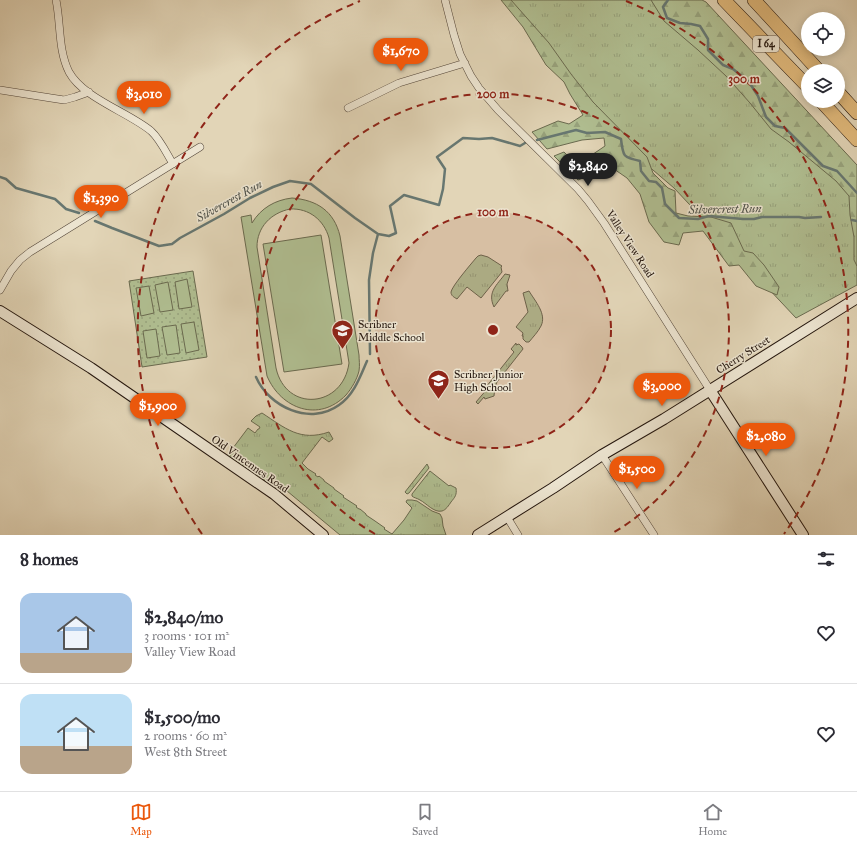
<!DOCTYPE html>
<html lang="en">
<head>
<meta charset="utf-8">
<style>
	body { margin:0; font-family:"IM FELL Great Primer",serif; background:#f2f2f3; color:#2b2b33; height:100vh; display:flex; flex-direction:column; font-size:15px; white-space:nowrap }
	* { box-sizing:border-box; margin:0 }
	p { font-size:13px; color:#7c7c81 }
	.icon { flex:none; width:22px; height:22px; fill:none; stroke:currentColor; stroke-width:2; stroke-linecap:round; stroke-linejoin:round }
	.map { position:relative; height:535px; overflow:hidden }
	.drawer { display:flex; flex-direction:column; background:#fff; flex:1 }
	.drawer>* { flex:none }
	.fabs { position:absolute; left:801px; top:12px; display:grid; gap:8px }
	.fabs a { display:grid; place-items:center; width:44px; height:44px; border-radius:50%; background:#fff; box-shadow:0 2px 10px #0003; font-size:20px }
	.price { position:absolute; translate:-50% -34px; padding:0 9px; border-radius:14px; background:#ea580c; color:#fff; font-size:13px; line-height:26px; filter:drop-shadow(0 1px 2px #0008) }
	.price::after { content:''; position:absolute; left:50%; top:24px; width:12px; height:9px; margin-left:-6px; background:inherit; clip-path:polygon(0 0,100% 0,50% 100%) }
	.price.on { background:#222; color:#fff }
	ul { padding:0; list-style:none }
	li { display:flex; align-items:center; gap:12px; height:100px; padding:0 20px }
	li+li { border-top:1px solid #e1e1e2 }
	li span { display:grid; place-items:center; flex:none; width:112px; height:80px; border-radius:12px; color:#555 }
	li>.icon { margin-inline-start:auto }
	span .icon { width:48px; height:48px; fill:#fffc; stroke-width:1 }
	li b { font-size:17px }
	h2 { display:flex; justify-content:space-between; align-items:center; height:48px; padding:0 20px; font-size:17px }
	.tabs { display:flex; justify-content:space-around; align-items:center; height:56px; border-top:1px solid #e1e1e2; background:#fff; font-size:11px; color:#7c7c81 }
	.tabs a { display:grid; justify-items:center; gap:2px }
	.tabs .on { color:#ea580c }
	.map>svg:first-child { display:block }
	.grass { fill:url(#grass-tufts); stroke:#6a6a4f }
	.forest { fill:url(#forest-firs); stroke:#6a6a4f }
	.park { fill:url(#park-dots); stroke:#6a6a4f }
	.pitch { fill:#b0be91; stroke:#6a6a4f; fill-rule:evenodd }
	.lines { fill:none; stroke-linecap:round; stroke-linejoin:round }
	.stream { stroke:#677771; stroke-width:2.5 }
	.street-casing { stroke:#534538; stroke-width:8 }
	.secondary-casing { stroke:#23150d; stroke-width:12 }
	.highway-casing { stroke:#23150d; stroke-width:14 }
	.street { stroke:#ece4d0; stroke-width:7 }
	.secondary { stroke:#ece4d0; stroke-width:10 }
	.highway { stroke:#e1ba7c; stroke-width:13 }
	.ring { fill:none; stroke:#8f2418; stroke-width:2; stroke-dasharray:7 5 }
	.labels { text-anchor:middle; dominant-baseline:central; stroke-width:3; stroke-linejoin:round; paint-order:stroke }
	.shield { fill:#ece4d0; stroke:#5f5348; stroke-width:1 }
	.shield-label { font-size:10px; font-weight:bold; fill:#23150d }
	.street-label { font-size:11px; fill:#23150d; stroke:#ece4d0 }
	.poi-label { font-size:11px; fill:#23150d; stroke:#ece4d0; text-anchor:start }
	.water-label { font-size:12px; font-style:italic; fill:#4b4e47; stroke:#ece4d0 }
	.centre { fill:#8f2418; stroke:#ece4d0; stroke-width:2 }
	.ring-label { font-size:12px; text-anchor:middle; font-weight:bold; fill:#8f2418; stroke:#ece4d0; stroke-width:3; stroke-linejoin:round; paint-order:stroke }
</style>
</head>
<body>
<div class="map">
<svg width="857" height="535" viewBox="0 0 857 535">
	<defs>
		<pattern id="grass-tufts" width="24" height="20" patternUnits="userSpaceOnUse"><rect width="24" height="20" fill="#b0be91"/><path d="M3 7l-1-3M5 7V3M7 7l1-3M15 17l-1-3M17 17v-4M19 17l1-3" fill="none" stroke="#97a27c"/></pattern>
		<pattern id="forest-firs" width="22" height="20" patternUnits="userSpaceOnUse"><rect width="22" height="20" fill="#b0be91"/><path d="M5 1l3.5 6h-7zM16 11l3.5 6h-7z" fill="#97a27c"/></pattern>
		<pattern id="park-dots" width="8" height="8" patternUnits="userSpaceOnUse"><rect width="8" height="8" fill="#b0be91"/><path d="M2 2h.1M6 6h.1" fill="none" stroke="#97a27c" stroke-width="1.8" stroke-linecap="round"/></pattern>
	</defs>
	<rect width="100%" height="100%" fill="#e2d5b7"/>
	<filter id="stains"><feTurbulence type="fractalNoise" baseFrequency=".005" numOctaves="4"/><feColorMatrix values="0 0 0 0 .2 0 0 0 0 .09 0 0 0 0 .02 0 0 0 .5 -.17"/></filter>
	<radialGradient id="worn" r=".72"><stop offset=".6" stop-color="#630" stop-opacity="0"/><stop offset="1" stop-color="#630" stop-opacity=".3"/></radialGradient>
	<path class="grass" d="M504,0h186l167,177v108l-61,33 -122,-130 -83,-71z
		M481,255l7,2 14,9 -1,1 1,5 -21,26 -14,-11 -10,12c-3,-2 -6,-3 -6,-7 1,-6 20,-28 25,-34l2,-2z
		M505,274l5,1 -3,9 1,7h-2l-12,16c-7,-15 3,-22 11,-33z
		M529,291c6,10 18,23 12,35 -3,6 -8,11 -12,16h-3l-3,-3v-3h-1l1,-3 -7,-6 12,-15 -5,-19z
		M516,343v2l3,-1 3,3 1,2 -26,33 -2,5 -1,9 -9,3 -1,-2 -6,7 -2,-2 12,-14 -2,-1 28,-35 -3,-3z
		M262,413c23,15 38,29 67,19l4,7 -4,3 -7,-5 -20,26 6,6 8,5 -1,1 3,2 1,-1 5,4v1l10,7v1l10,7 -1,1 14,9 -1,1 3,2h1l6,5v1l9,6 10,7 -1,1 8,5 12,-14 8,-12 -6,-6 1,-2h5l5,1 15,10 8,3 2,4 1,8 3,9h-106l-59,-49 -3,3 -27,-16 -24,-17 21,-28 7,5 3,-4h1l1,-2 -9,-6 5,-5z
		M427,464l2,4 -20,25 -2,1 -2,-2z
		M430,471l19,15 1,-1 6,3c1,7 -1,9 -5,14 -2,3 -5,8 -9,9 -8,2 -16,-8 -22,-11 -3,-2 -6,-2 -8,-4v-2z"/>
	<path class="forest" d="M501,0h10l38,43 22,31 22,28 54,55 6,16 15,15 7,3 1,22 12,3 23,1 20,6 13,28 9,2 11,12 15,22 -2,8 -21,-9 -17,-21 -10,1 -26,-35 -20,2 -4,12 -15,-3 -15,-20 -9,-28 -13,-16 -16,-11 -33,13 -24,-24 10,-4 13,13 28,-19 -1,-8 -22,2 -35,9 -15,-17 26,-11 11,3 14,-9 -13,-21 -6,-12 -18,-17 -23,-38z
		M651,0h51l4,2 151,163v101l-3,-6v-23l-4,-22 -1,-19 -13,-15 -47,-39 -18,-13 -21,-26 -24,-27 -28,-26 -34,-29z"/>
	<path class="park" d="M193,271l14,86 -65,10 -13,-86z"/>
	<path class="pitch" d="M292,198c25,2 42,13 48,38l19,119c0,5 1,10 0,16 -2,8 -7,17 -13,24 -27,28 -65,14 -79,-19l-26,-159 10,-2 1,8c9,-15 23,-23 40,-25zM290,209c19,-1 34,11 39,29l20,125c-6,45 -63,50 -73,5l-19,-121c0,-20 14,-34 33,-38z
		M321,235l21,129 -58,8 -21,-128z
		M187,279l5,28 -13,2 -4,-27z
		M168,282l5,28 -13,2 -5,-27z
		M149,286l5,27 -13,3 -5,-28z
		M194,322l5,28 -13,3 -5,-29z
		M176,325l4,28 -13,2 -5,-28z
		M156,329l4,27 -13,2 -4,-27z"/>
	<g class="lines">
		<path class="stream" d="M668,0l-5,7 4,11 13,5 11,1 9,2 8,13v11l15,15 10,4 16,13 9,14 8,21 9,9 10,2 38,38 14,5 20,22
			M537,140l39,-10 11,3 18,-1 16,7c2,18 2,18 19,22l1,10 8,10 7,1 6,6 3,16 14,14 19,1 11,-3 34,3h11l8,-2h37l6,1 16,-1
			M0,177l6,2 10,9 39,11 11,10 13,4
			M852,220l5,1
			M95,221l17,7 47,18 13,-2 8,-6 44,-24 26,-16 23,-11 17,-6 21,3 44,34 23,16 11,2 7,-3 -6,-27 14,-11 35,10 4,-16 2,-20 -8,-12 26,-19 16,1 13,-1 28,8 5,-3
			M370,354l-1,-74 4,-27 5,-19
			M256,377c13,30 54,49 83,28 15,-10 21,-28 28,-44"/>
		<defs>
			<path id="street" d="M56,0c5,24 2,50 13,72 14,26 59,40 82,59 9,8 16,23 22,33
				M445,0l9,35 6,19 11,22 8,12 19,22 80,79 10,12 16,22 106,167
				M0,90l51,8 13,2 11,-3 14,-5
				M348,108l51,-25 66,-20
				M0,290l11,-19 9,-11 10,-8 170,-105
				M602,455l52,80
				M507,517l11,18"/>
			<path id="secondary" d="M0,311l91,57 183,126 49,41
				M710,390l93,145
				M478,535l75,-47 49,-33 62,-36 193,-121"/>
			<path id="highway" d="M724,0l84,87
				M754,0l65,71
				M838,92l19,21
				M821,101l36,39"/>
		</defs>
		<use href="#street" class="street-casing"/>
		<use href="#secondary" class="secondary-casing"/>
		<use href="#highway" class="highway-casing"/>
		<use href="#street" class="street"/>
		<use href="#secondary" class="secondary"/>
		<use href="#highway" class="highway"/>
	</g>
	<circle cx="493" cy="330" r="118" fill="#8f2418" fill-opacity=".12"/>
	<g class="ring">
		<circle cx="493" cy="330" r="118"/>
		<path d="M375 534A236 236 0 1 1 611 534"/>
		<path d="M202 534A355 355 0 0 1 360 1M626 1A355 355 0 0 1 784 534"/>
	</g>
	<defs>
		<symbol id="school-pin" viewBox="-11 -11 22 30"><path d="M0 17L-7.5 6A9.5 9.5 0 1 1 7.5 6Z" fill="#8f2418" stroke="#ece4d0"/><path d="M0-5L7-2L0 1L-7-2ZM-4 1L0 2.5L4 1V4Q0 6-4 4Z" fill="#fff"/></symbol>
	</defs>
	<g fill-rule="evenodd">
		<use href="#school-pin" x="330" y="318" width="25" height="34"/>
		<use href="#school-pin" x="426" y="368" width="25" height="34"/>
	</g>
	<g class="labels">
		<rect class="shield" x="753" y="36" width="26" height="16" rx="3"/>
		<g class="shield-label">
			<text x="766" y="44">I 64</text>
		</g>
		<g class="street-label">
			<text transform="translate(630 244) rotate(57)">Valley View Road</text>
			<text transform="translate(743 355) rotate(-32)">Cherry Street</text>
			<text transform="translate(250 464) rotate(35)">Old Vincennes Road</text>
		</g>
		<g class="poi-label">
			<text x="358" y="324">Scribner<tspan x="358" dy="13">Middle School</tspan></text>
			<text x="454" y="374">Scribner Junior<tspan x="454" dy="13">High School</tspan></text>
		</g>
		<g class="water-label">
			<text transform="translate(229 201) rotate(-29)">Silvercrest Run</text>
			<text transform="translate(725 209) rotate(-1)">Silvercrest Run</text>
		</g>
	</g>
	<circle cx="493" cy="330" r="6" class="centre"/>
	<g class="ring-label">
		<text x="744" y="83">300 m</text>
		<text x="493" y="98">200 m</text>
		<text x="493" y="216">100 m</text>
	</g>
	<rect width="100%" height="100%" filter="url(#stains)"/>
	<rect width="100%" height="100%" fill="url(#worn)"/>
</svg>
<div class="fabs">
<a><svg class="icon" aria-label="locate" viewBox="0 0 24 24"><circle cx="12" cy="12" r="6"/><path d="M12 2v4M12 18v4M2 12h4M18 12h4"/></svg></a>
<a><svg class="icon" aria-label="layers" viewBox="0 0 24 24"><path d="M12 4l9 5-9 5-9-5zM3 14l9 5 9-5"/></svg></a>
</div>
<b class="price" style="left:401px;top:72px">$1,670</b>
<b class="price" style="left:144px;top:115px">$3,010</b>
<b class="price on" style="left:588px;top:187px">$2,840</b>
<b class="price" style="left:101px;top:219px">$1,390</b>
<b class="price" style="left:662px;top:407px">$3,000</b>
<b class="price" style="left:158px;top:427px">$1,900</b>
<b class="price" style="left:766px;top:457px">$2,080</b>
<b class="price" style="left:637px;top:490px">$1,500</b>
</div>
<section class="drawer">
<h2>8 homes<svg class="icon" aria-label="filters" viewBox="0 0 24 24"><path d="M4 7h16M4 17h16"/><circle cx="9" cy="7" r="2"/><circle cx="15" cy="17" r="2"/></svg></h2>
<ul>
<li><span style="background:linear-gradient(#a9c7e8 75%,#b9a48a 0)"><svg class="icon" aria-label="home" viewBox="0 0 24 24"><path d="M3 11l9-7 9 7M6 9v11h12V9"/></svg></span><div><b>$2,840/mo</b><p>3 rooms · 101 m²</p><p>Valley View Road</p></div><svg class="icon" aria-label="heart" viewBox="0 0 24 24"><path d="M12 20l-8-8c-3-5 5-10 8-4 3-6 11-1 8 4z"/></svg></li>
<li><span style="background:linear-gradient(#bfe0f5 65%,#b9a48a 0)"><svg class="icon" aria-label="home" viewBox="0 0 24 24"><path d="M3 11l9-7 9 7M6 9v11h12V9"/></svg></span><div><b>$1,500/mo</b><p>2 rooms · 60 m²</p><p>West 8th Street</p></div><svg class="icon" aria-label="heart" viewBox="0 0 24 24"><path d="M12 20l-8-8c-3-5 5-10 8-4 3-6 11-1 8 4z"/></svg></li>
</ul>
</section>
<nav class="tabs">
<a class="on"><svg class="icon" aria-label="map" viewBox="0 0 24 24"><path d="M3 6l6-2 6 2 6-2v14l-6 2-6-2-6 2zM9 4v14M15 6v14"/></svg>Map</a>
<a><svg class="icon" aria-label="saved" viewBox="0 0 24 24"><path d="M7 4h10v16l-5-4-5 4z"/></svg>Saved</a>
<a><svg class="icon" aria-label="home" viewBox="0 0 24 24"><path d="M3 11l9-7 9 7M6 9v11h12V9"/></svg>Home</a>
</nav>
</body>
</html>
